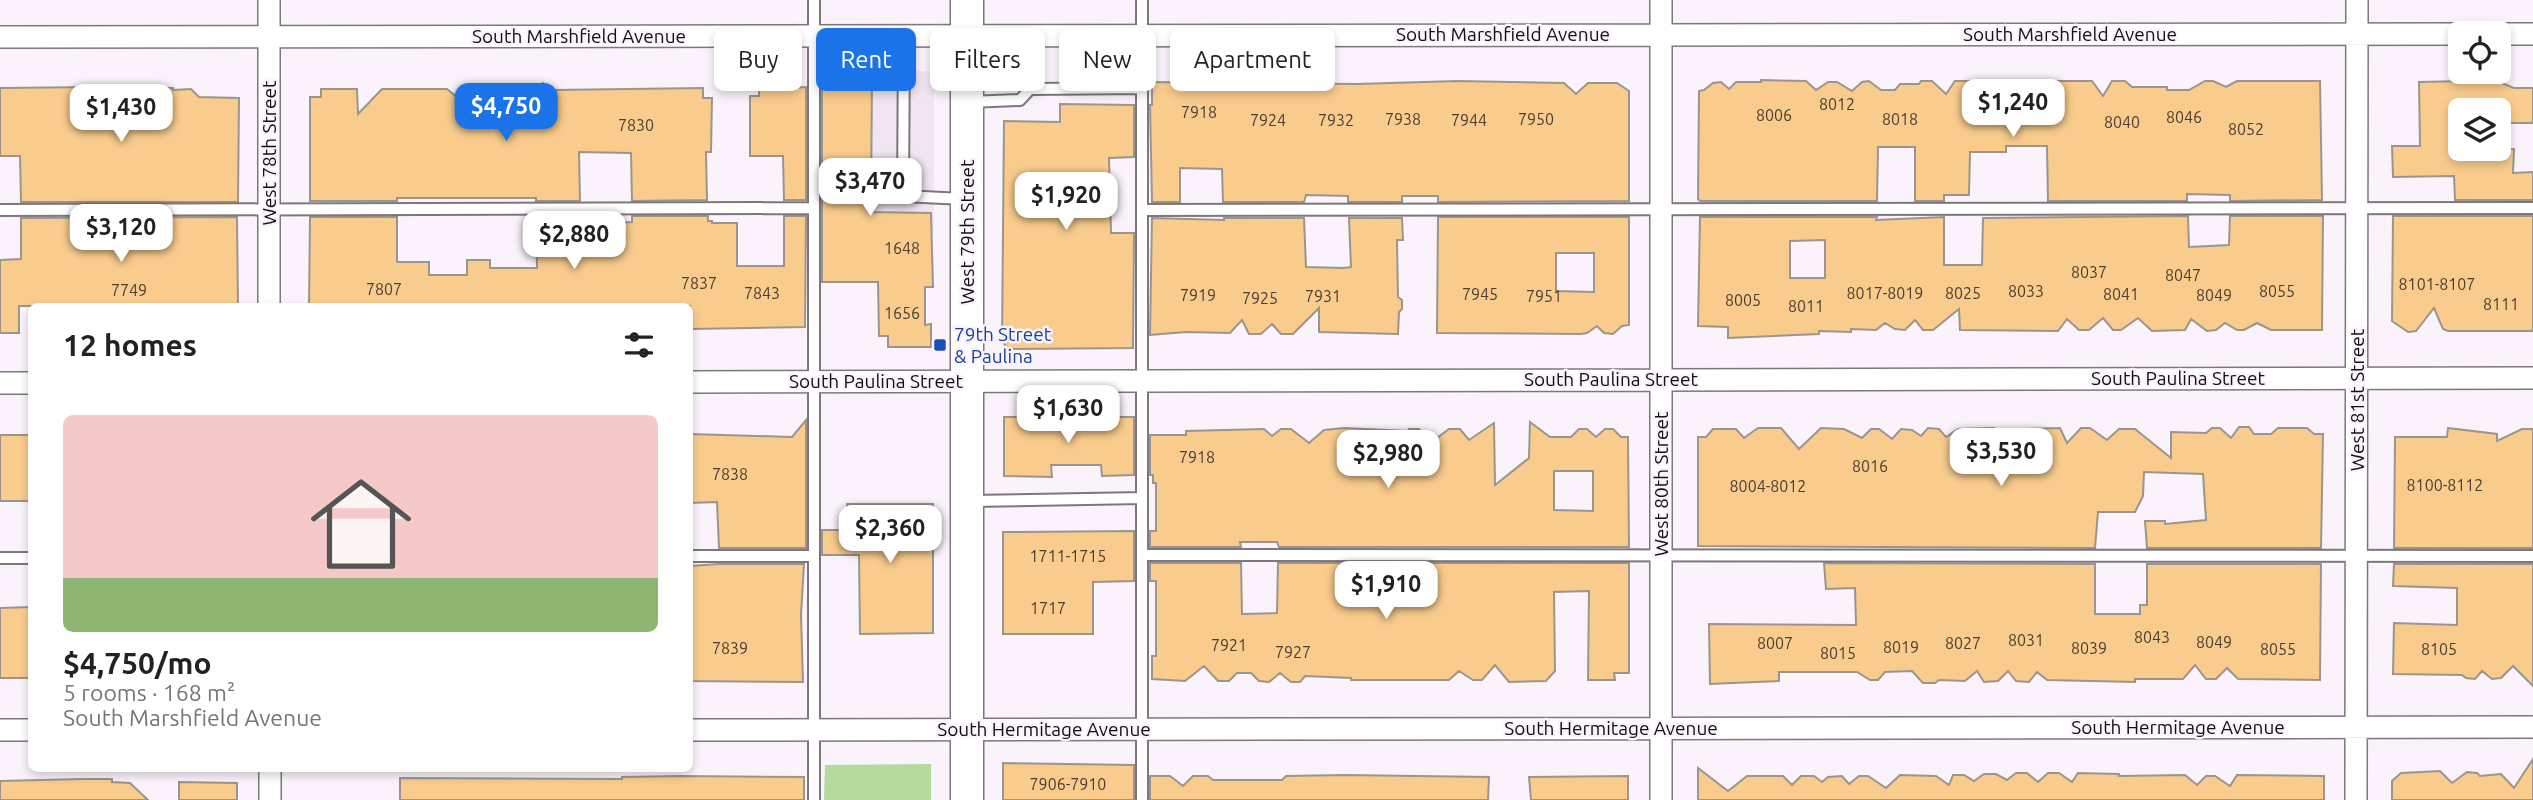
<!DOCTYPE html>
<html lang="en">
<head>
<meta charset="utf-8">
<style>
	body { margin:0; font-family:Ubuntu,sans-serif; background:#f2f2f2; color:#222; height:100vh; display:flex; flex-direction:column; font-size:26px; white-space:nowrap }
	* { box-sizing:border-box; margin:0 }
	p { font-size:23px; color:#767676 }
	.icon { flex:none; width:38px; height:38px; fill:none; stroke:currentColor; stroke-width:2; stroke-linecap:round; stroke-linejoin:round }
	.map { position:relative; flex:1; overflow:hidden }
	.details { position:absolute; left:28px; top:303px; width:665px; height:469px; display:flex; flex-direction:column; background:#fff; border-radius:10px; box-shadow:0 4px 10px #0003 }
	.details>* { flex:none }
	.banner { position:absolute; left:714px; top:28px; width:665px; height:63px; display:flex; gap:14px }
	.tools { position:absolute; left:2448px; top:21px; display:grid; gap:14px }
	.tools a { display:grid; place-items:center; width:63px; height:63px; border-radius:10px; background:#fff; box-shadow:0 4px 10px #0003; font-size:35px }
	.price { position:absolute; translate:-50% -60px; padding:0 16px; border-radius:14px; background:#fff; color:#222; font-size:23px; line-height:46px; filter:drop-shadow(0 2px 4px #0008) }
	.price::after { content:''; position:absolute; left:50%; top:42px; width:21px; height:16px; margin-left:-10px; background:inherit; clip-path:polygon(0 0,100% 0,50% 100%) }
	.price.active { background:#1a73e8; color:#fff }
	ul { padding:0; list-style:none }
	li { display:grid; align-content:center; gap:14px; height:371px; padding:0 35px }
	li span { display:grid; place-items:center; height:217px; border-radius:10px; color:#555 }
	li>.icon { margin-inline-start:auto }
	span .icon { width:126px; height:126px; fill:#fffc; stroke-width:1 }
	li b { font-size:30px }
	h2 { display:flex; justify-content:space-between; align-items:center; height:84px; padding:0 35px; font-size:30px }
	.tag { padding:0 24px; border-radius:10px; background:#fff; box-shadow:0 4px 10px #0003; font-size:24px; line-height:63px }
	.tag.active { background:#1a73e8; color:#fff }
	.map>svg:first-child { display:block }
	.built { fill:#f1e5f2 }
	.green { fill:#b4da9f }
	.building { fill:#f9cc8d; stroke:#9b958e; stroke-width:2; fill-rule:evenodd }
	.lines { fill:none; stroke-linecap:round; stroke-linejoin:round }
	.service-casing { stroke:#7d777d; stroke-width:14 }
	.minor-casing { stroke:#7d777d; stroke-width:24 }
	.secondary-casing { stroke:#7d777d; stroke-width:35 }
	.service { stroke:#fff; stroke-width:10 }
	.minor { stroke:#fff; stroke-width:21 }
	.secondary { stroke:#fff; stroke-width:32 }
	.transit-dot { fill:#1a4fb4; stroke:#faf3fb; stroke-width:2.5 }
	.labels { text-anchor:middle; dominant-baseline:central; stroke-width:5; stroke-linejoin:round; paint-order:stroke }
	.number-label { font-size:16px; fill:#4b3e30 }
	.street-label { font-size:19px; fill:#110f11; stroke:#faf3fb }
	.transit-label { font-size:19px; fill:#164399; stroke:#faf3fb; text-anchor:start }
</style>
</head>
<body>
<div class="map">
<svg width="2533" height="800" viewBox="0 0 2533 800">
	<rect width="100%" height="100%" fill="#faf3fb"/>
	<path class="built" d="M820,70l114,1v163l-114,1z"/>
	<path class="green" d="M931,764v36h-107l1,-35z"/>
	<path class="building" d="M822,72l50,1 -1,139 60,1 2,74h-8v38l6,-1v23h-43v-11h-9l-1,-54h-56z
		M1761,80l45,1 10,9 12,-8h9l15,9 10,-9 7,-1 12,9h14l5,-6h19l2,-3h11l14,13 9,-13h18l10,14 12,-14 33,1 13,11 15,-12h36l11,15 9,-15h13l7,6h35v3h22l16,-9h8l13,6 11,-6h83l2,119 -92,1v-6l-43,-1v7h-139l-1,-55h-41v6h-36l-1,43h-25v6h-29v-54h-37l-1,54h-177l-2,-2 1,-108 5,-1 9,-7 8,-1 8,7 7,-7h25z
		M1457,81l107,2 12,11 12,-11h29l12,8v110l-191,1v-6h-36v6h-54v-6l-42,-1 -2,7h-81l-1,-33 -42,-1v34h-28l-2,-97h2v-23l205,2z
		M2465,81l23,2 9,-2 17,7h19v35h-34v-13h-39v39h54l-1,24 20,-1v28h-78l-1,-24 -61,1 -1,-31h28l-1,-64z
		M543,83l9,7 151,-2v10h9l-1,54h-5l1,48 -75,1 -1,-48 -52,-1 1,49h-44v-3h-139v3h-87v-104h11v-8h36l1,25 24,-25h65l17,14 12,-15 11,1 8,7 9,-8 33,3z
		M94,87l79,1v2l18,-1 8,8 40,1 -1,104h-217l-1,-46h-20v-68z
		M806,87v113h-22l-1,-44h-33v-60h9v-7l30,1v-2z
		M1060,104l74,1v52l-25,1 2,75h23l-1,115 -125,1 -6,-8 2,-220 56,1z
		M581,216v5h8v3l43,-2v-6h76v5h4v2h25v43h47v-50h22l-1,111 -115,2v-23h-381l1,-89h87v45h32v13h38v-15h23v8h47l-1,-51z
		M2188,216l1,31 40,-2 1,-29h93l-1,114h-51l-14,-7 -13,7h-7l-12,-7 -9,7 -9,1 -16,-12 -6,11 -33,1 -14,-13 -17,12h-8l-10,-12 -14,12h-10l-12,-11 -9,12 -98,-1 -1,-21 -26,21h-10l-8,-10 -10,10 -10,-1 -10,-6 -9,7 -25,-1v3l-32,-1v3l-91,4v-11l-30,-1 2,-109h177l-1,3 68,-3v48h38l1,-47zM1825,240v38h-35v-37z
		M2393,216h140v115h-85l-5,-2 -9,-21 -18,23 -8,1 -16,-11z
		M237,217l1,89h-219v27h-19v-73l21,-1v-41z
		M1438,217h191v108l-7,1 -9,8 -9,-1 -7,-7 -10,7 -6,1 -144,-1zM1556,253h38v39l-38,-1z
		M1152,218l72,2v-2h80l2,49 37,1 8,-1 -2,-49h53l1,22h-6l1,57 4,3v9l-3,3 -1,22 -79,-2v-24l-26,26h-12l-9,-10 -11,10h-12l-7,-14 -12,13 -44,-1 -36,3z
		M1004,417h130v58l-32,1 -1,-11h-50l1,12 -48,-1z
		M806,420v128h-87l-2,-46 -27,1v-69l102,3z
		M1530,422l20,15h21l8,-8h8l9,8 9,-8h8l8,8h7l1,110h-350l-2,-5h-37l1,5h-91v-16h6v-48h-3v-8h-3v-40h36v-4l78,-2 8,7 9,-7h10l18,14 15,-13 20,-2 64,3 1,-2h10l11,14 19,-14h11l9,11 25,-17 1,62 34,-27zM1554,471h39v40l-39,-1z
		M2239,427h10l5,7h17l7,-6h29l7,6h9l-2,114h-174l-2,-27h20v3l41,-4 -3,-46 -59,-2 -1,24 -8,16h-37l-3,36 -397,-2v-109h8l7,-8h23l8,9 14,-10h23l18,21 22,-21 23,1 18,9 9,-9h8l13,10 9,-10 11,1 9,6 7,-8 11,1 7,8 12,-8 36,-1 21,19 11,-18 34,-1 7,15 14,-15h9l17,12 12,-11h16l36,29v-26l35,1 6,-5h8l11,10z
		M2448,428l49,6v7l25,-12h11v119h-139l1,-111h52z
		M0,435h32v66h-32z
		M847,504h86v129l-73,1 -1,-79h-37v-25h25z
		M1134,531v50l-41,1v52h-90v-102z
		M1150,563h91l1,51 35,-1 1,-50h351v110h-15l1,7h-27l1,-89 -35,1 1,79 -9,10 -37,1 -14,-17 -13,15h-9l-14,-9 -10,9h-98v-2l-46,-2 -5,6h-9l-11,-9 -11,9 -10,-1 -8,-8h-14l-8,8h-11l-14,-15 -19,15 -33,-2v-23h4v-75h-6z
		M1824,563l271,1v50h45v-9h7v-41h174l-1,116 -82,-1 -11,-11 -11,11h-10l-11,-14 -12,14h-48v3l-88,-2 -10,-8 -8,10 -13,-1 -8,-10 -10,10 -14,1 -7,-11 -12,10 -26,-1 -4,3h-12l-11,-12 -27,1 -7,8h-8l-13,-8h-78v9l-69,3 -1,-60 147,1 -1,-37 -29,1z
		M719,564h85l-3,51 2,67 -113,-1v-115z
		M2394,564h139v122l-20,-20 -12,12 -9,1 -10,-8 -7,8 -9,-1 -4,-3 -69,-1 1,-51 63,2v-37l-64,-2z
		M32,607v71h-32v-70z
		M2533,759v41h-141v-19l9,-8 39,-2 12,12 15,-11 10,1 3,3 21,-2 13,14z
		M1003,763l131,2v35h-131z
		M1698,768l30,23 19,-15h36l9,9 9,-9h13l8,6 6,-5 14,-1 7,8 10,-8h9l18,12 14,-13 36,1 13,9 4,-10h11l10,6 10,-7h12l11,6 9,-7h11l11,9 10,-9h11l13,9 6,-9 41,1v2l66,-1 12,10 9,-9h9l15,10 7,-11 87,1v24h-626z
		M1345,775l144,2 -1,23h-338v-24h20l13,10 10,-10h15l5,4h69l4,-4z
		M681,776l123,1v23h-404v-22l222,1v-2z
		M1628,776v24h-97l-2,-23z
		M82,779h30v3l18,1 18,17h-148v-19z
		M179,782l58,1v17h-58z"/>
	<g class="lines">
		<defs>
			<path id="service" d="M1142,0v800
				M904,35l-1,161 61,3
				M968,102l52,-2 10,-11 112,-1
				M0,210l814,-2
				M1142,210l1391,-2
				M970,501l172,-3
				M1143,555l1390,1
				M690,556h124
				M0,558h32
				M814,800v-800"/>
			<path id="minor" d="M269,0v306
				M2499,34h34
				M0,37l2460,-3
				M690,382l1843,-4
				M0,383h32
				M0,730h32
				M690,730l1843,-3
				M270,768v32
				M1661,800v-800
				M2356,800l1,-800"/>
			<path id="secondary" d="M967,800v-800"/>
		</defs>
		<use href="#service" class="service-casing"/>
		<use href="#minor" class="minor-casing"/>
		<use href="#secondary" class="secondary-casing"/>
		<use href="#service" class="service"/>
		<use href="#minor" class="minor"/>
		<use href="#secondary" class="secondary"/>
	</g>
	<rect class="transit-dot" x="933" y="338" width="14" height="14" rx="3.5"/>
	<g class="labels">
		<g class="number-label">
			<text x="1837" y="104">8012</text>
			<text x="1199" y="112">7918</text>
			<text x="1774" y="115">8006</text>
			<text x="2184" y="117">8046</text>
			<text x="1403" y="119">7938</text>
			<text x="1536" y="119">7950</text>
			<text x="1900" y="119">8018</text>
			<text x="1268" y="120">7924</text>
			<text x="1336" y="120">7932</text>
			<text x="1469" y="120">7944</text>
			<text x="2122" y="122">8040</text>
			<text x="636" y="125">7830</text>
			<text x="2246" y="129">8052</text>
			<text x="902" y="248">1648</text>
			<text x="2089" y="272">8037</text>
			<text x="2183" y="275">8047</text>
			<text x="699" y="283">7837</text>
			<text x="2437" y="284">8101-8107</text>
			<text x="384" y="289">7807</text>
			<text x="129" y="290">7749</text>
			<text x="2026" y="291">8033</text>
			<text x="2277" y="291">8055</text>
			<text x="762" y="293">7843</text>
			<text x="1885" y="293">8017-8019</text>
			<text x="1963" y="293">8025</text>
			<text x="1480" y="294">7945</text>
			<text x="2121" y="294">8041</text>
			<text x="1198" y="295">7919</text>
			<text x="2214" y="295">8049</text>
			<text x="1323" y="296">7931</text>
			<text x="1544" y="296">7951</text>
			<text x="1260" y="298">7925</text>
			<text x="1743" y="300">8005</text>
			<text x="2501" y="304">8111</text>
			<text x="1806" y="306">8011</text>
			<text x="902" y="313">1656</text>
			<text x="1197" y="457">7918</text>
			<text x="1870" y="466">8016</text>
			<text x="730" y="474">7838</text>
			<text x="2445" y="485">8100-8112</text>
			<text x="1768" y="486">8004-8012</text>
			<text x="1068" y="556">1711-1715</text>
			<text x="1048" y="608">1717</text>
			<text x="2152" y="637">8043</text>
			<text x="2026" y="640">8031</text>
			<text x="2214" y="642">8049</text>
			<text x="1775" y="643">8007</text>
			<text x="1963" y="643">8027</text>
			<text x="1229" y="645">7921</text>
			<text x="1901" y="647">8019</text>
			<text x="730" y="648">7839</text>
			<text x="2089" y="648">8039</text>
			<text x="2278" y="649">8055</text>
			<text x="2439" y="649">8105</text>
			<text x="1293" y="652">7927</text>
			<text x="1838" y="653">8015</text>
			<text x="1068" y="784">7906-7910</text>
		</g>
		<g class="street-label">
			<text x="1503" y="34">South Marshfield Avenue</text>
			<text x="2070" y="34">South Marshfield Avenue</text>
			<text x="579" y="36">South Marshfield Avenue</text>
			<text transform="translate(269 153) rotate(-90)">West 78th Street</text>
			<text transform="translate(967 232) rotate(-90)">West 79th Street</text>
			<text x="2178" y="378">South Paulina Street</text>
			<text x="1611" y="379">South Paulina Street</text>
			<text x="876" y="381">South Paulina Street</text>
			<text transform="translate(2357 400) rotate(-90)">West 81st Street</text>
			<text transform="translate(1661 484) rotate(-90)">West 80th Street</text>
			<text x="2178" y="727">South Hermitage Avenue</text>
			<text x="1611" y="728">South Hermitage Avenue</text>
			<text x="1044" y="729">South Hermitage Avenue</text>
		</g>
		<g class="transit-label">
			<text x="954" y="334">79th Street<tspan x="954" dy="22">&amp; Paulina</tspan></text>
		</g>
	</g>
</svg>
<div class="tools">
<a><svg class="icon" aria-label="locate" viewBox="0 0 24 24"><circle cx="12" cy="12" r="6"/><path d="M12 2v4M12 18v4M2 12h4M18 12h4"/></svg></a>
<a><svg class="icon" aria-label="layers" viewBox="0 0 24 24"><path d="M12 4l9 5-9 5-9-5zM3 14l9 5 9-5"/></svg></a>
</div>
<b class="price" style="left:2013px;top:139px">$1,240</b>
<b class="price active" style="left:506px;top:143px">$4,750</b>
<b class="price" style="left:121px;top:144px">$1,430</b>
<b class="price" style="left:870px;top:218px">$3,470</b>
<b class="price" style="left:1066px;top:232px">$1,920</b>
<b class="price" style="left:121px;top:264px">$3,120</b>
<b class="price" style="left:574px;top:271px">$2,880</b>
<b class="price" style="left:1068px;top:445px">$1,630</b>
<b class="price" style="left:2001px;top:488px">$3,530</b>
<b class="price" style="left:1388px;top:490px">$2,980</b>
<b class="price" style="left:890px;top:565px">$2,360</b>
<b class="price" style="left:1386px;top:621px">$1,910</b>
<div class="banner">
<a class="tag">Buy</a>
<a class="tag active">Rent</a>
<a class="tag">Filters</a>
<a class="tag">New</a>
<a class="tag">Apartment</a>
</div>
<section class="details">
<h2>12 homes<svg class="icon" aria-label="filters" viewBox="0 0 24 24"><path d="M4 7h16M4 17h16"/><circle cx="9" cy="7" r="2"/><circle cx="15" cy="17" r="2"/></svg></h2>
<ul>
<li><span style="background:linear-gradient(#f6c9c9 75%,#8fb573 0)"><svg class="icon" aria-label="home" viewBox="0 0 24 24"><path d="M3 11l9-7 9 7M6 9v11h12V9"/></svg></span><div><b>$4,750/mo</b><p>5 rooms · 168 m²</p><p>South Marshfield Avenue</p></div></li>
</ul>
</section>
</div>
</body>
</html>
